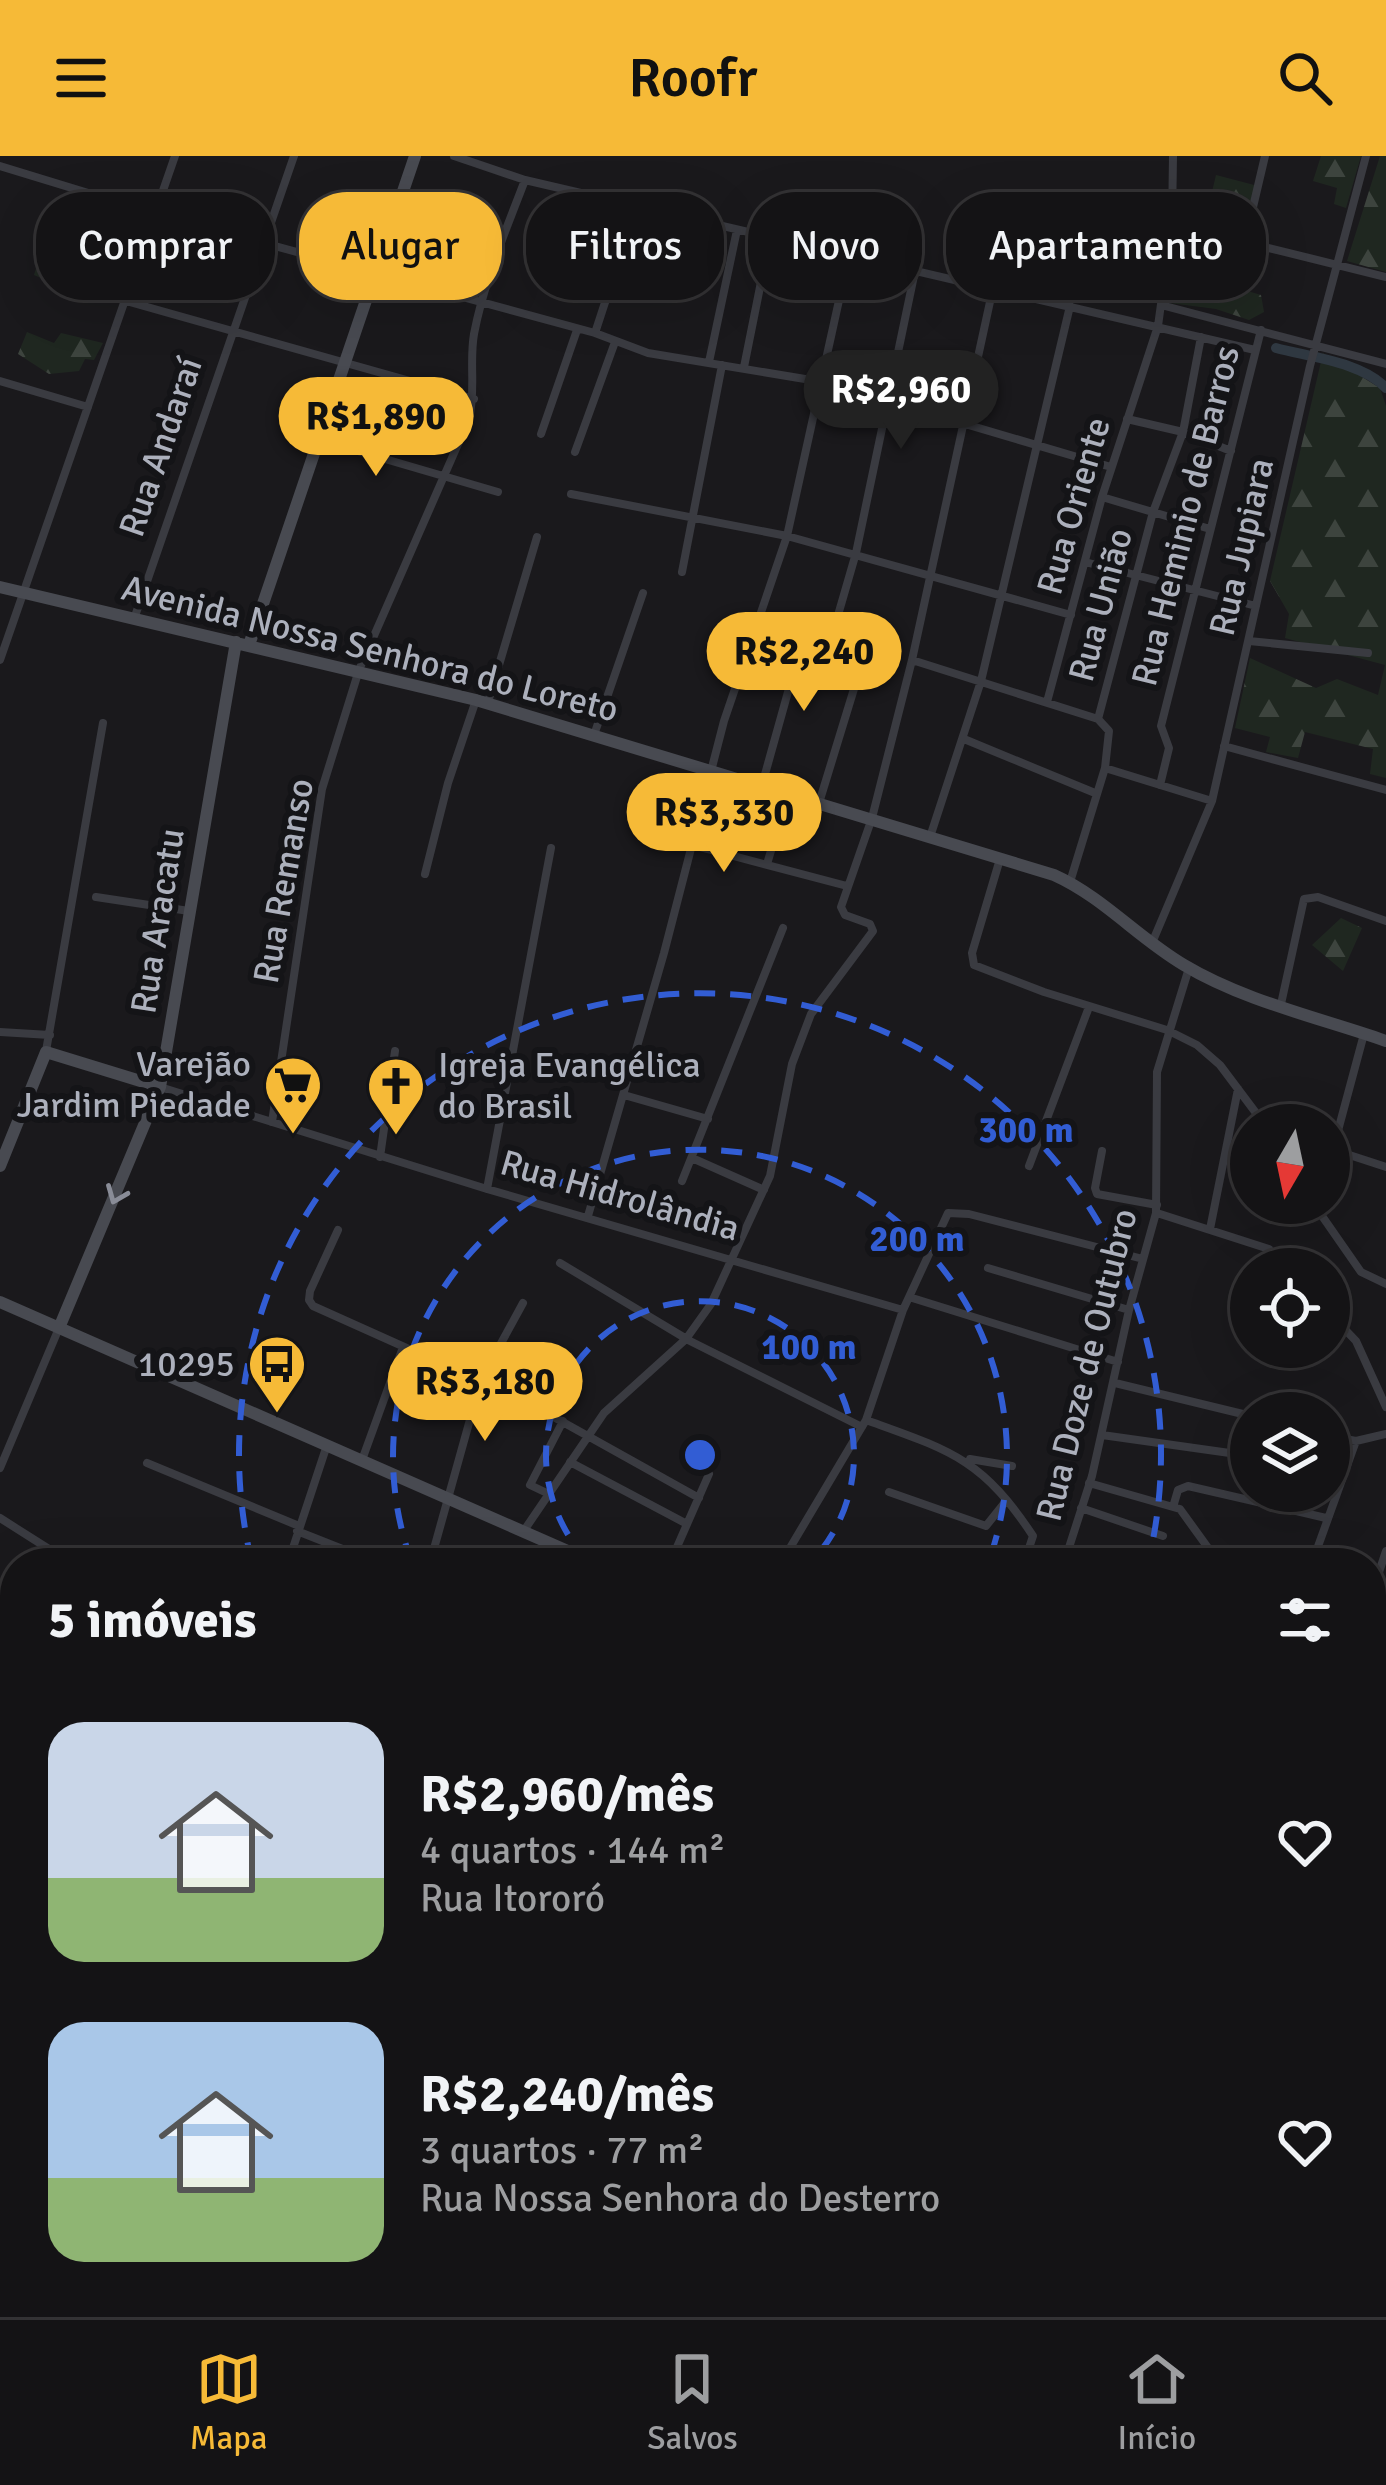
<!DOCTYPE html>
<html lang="pt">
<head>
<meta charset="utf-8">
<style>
	body { margin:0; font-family:Signika,sans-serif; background:#212022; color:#f1f3f6; height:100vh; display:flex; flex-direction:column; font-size:45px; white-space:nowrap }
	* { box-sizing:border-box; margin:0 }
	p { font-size:39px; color:#9d9ea0 }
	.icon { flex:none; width:66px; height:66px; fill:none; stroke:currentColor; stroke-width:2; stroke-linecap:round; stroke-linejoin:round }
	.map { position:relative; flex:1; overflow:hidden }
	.details { position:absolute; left:0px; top:1392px; width:1386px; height:771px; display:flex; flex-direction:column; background:#141315; border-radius:48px 48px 0 0; box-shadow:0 12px 48px #0002,0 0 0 3px #333234 }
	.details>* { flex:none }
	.top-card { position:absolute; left:36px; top:36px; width:1314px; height:108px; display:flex; gap:24px }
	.needle { width:78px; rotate:189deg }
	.buttons { position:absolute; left:1230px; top:948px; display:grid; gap:24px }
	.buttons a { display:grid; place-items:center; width:120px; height:120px; border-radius:50%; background:#141315; box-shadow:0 12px 48px #0002,0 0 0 3px #333234; font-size:60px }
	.price { position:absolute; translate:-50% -102px; padding:0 27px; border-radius:42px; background:#f6ba37; color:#111; font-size:39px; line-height:78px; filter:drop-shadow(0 3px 6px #0008) }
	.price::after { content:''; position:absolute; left:50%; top:72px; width:36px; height:27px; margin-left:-18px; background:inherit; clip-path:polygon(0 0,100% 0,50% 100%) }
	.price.selected { background:#222; color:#fff }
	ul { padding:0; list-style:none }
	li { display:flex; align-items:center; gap:36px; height:300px; padding:0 48px }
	li span { display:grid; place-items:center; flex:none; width:336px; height:240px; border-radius:36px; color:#555 }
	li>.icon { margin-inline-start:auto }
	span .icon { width:144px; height:144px; fill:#fffc; stroke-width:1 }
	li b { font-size:51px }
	h2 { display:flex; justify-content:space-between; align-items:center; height:144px; padding:0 48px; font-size:51px }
	.chip { padding:0 42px; border-radius:48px; background:#141315; box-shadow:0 12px 48px #0002,0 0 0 3px #333234; font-size:42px; line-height:108px }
	.chip.selected { background:#f6ba37; color:#111 }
	header { display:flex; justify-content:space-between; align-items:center; height:156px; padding:0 48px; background:#f6ba37; color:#111; font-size:54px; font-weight:600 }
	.tab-bar { display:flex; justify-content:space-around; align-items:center; height:168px; border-top:3px solid #333234; background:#141315; font-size:33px; color:#9d9ea0 }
	.tab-bar a { display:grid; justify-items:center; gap:6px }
	.tab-bar .selected { color:#f6ba37 }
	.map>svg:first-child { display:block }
	.forest { fill:url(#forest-firs) }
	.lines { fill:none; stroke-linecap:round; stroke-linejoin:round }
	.canal { stroke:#2f3841; stroke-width:10 }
	.street { stroke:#3a3b41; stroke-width:8 }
	.secondary { stroke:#484a51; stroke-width:12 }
	.oneway { stroke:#898c97 }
	.ring { fill:none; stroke:#325dd4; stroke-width:6; stroke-dasharray:21 15 }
	.labels { text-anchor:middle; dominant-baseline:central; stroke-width:12; stroke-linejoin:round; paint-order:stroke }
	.street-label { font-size:36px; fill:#acb0bc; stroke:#141417 }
	.poi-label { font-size:36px; fill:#acb0bc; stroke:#141417; text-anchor:end }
	.centre { fill:#325dd4; stroke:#141417; stroke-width:6 }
	.ring-label { font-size:36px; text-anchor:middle; font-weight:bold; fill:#325dd4; stroke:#141417; stroke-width:12; stroke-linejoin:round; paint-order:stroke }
</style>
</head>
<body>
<header><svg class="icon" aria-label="menu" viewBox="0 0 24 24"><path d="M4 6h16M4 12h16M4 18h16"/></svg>Roofr<svg class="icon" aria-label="search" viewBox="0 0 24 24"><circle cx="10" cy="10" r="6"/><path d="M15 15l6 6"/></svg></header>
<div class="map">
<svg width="1386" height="2161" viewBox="0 0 1386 2161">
	<defs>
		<pattern id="forest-firs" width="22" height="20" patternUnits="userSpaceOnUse" patternTransform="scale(3)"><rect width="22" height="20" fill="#1f2720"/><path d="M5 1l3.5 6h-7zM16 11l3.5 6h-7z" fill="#3d443e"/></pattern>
	</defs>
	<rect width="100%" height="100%" fill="#1a191c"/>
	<path class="forest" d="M1321,0h40l-15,52 -12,-4 3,-16 -24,-7z
		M1380,0h6v116l-39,-11z
		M1216,19l42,11 -14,48 -4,-3 2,-23 -16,-3 -5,10 6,10 -4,5 -19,-4z
		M1176,74l49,15 -14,25 -34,-24z
		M46,81l37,14 -10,41 -39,-17z
		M1173,91l14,13 -4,21 4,15 23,5 11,-6 -14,-16 54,16 3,17 -15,8 -33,-11 -46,-6z
		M27,176l27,11 7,-10 42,10 -9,17 -9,-1 -6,12 -30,3 -31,-20z
		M1323,197l57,35 6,18v372l-16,-4 3,-25 -68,-17 -7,26 -32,-6 4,-15 -35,-9 15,-70 66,30 21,-9 41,16 7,-30 -100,-27 4,-24 -19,-33z
		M1341,762l21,10 -19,43 -31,-26z"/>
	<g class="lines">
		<path class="canal" d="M1276,192c33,9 86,14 110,40"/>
		<path class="street" d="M454,0l71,24 730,170
			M0,10l157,48 438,119 53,20 175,29 288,85
			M1172,68l214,53
			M1245,85l20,-85
			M126,145l348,98
			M1161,149l225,59
			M595,177l19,-58 33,-66
			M709,206l28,-132
			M744,211l26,-130
			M0,225l88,26
			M1127,263l56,13 48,19
			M541,278l36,-104
			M320,284l178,52
			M575,296l40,-110
			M571,338l216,42 284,79
			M1102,341l108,32
			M1085,406l171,44
			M682,416l40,-207
			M134,463l160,-463
			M836,466l20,-69 59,-282
			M1249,485l119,12
			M0,504l175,-504
			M912,504l186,59
			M488,546l49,-165
			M1047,546l55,-205 56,-171 14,-102 1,-68
			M1098,563l55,-207 30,-80 18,-95
			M594,579l49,-142
			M964,583l131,54
			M1224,590l162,44
			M1105,612l107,33
			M762,629l43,-154
			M1160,629l9,-37 -8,-22 100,-396
			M819,647l42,-137
			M930,681l51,-156 89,-375
			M692,689l155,41
			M1000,703l-28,94 2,12 70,27 123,38 30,15 23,20 45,60
			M767,708l21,-70
			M425,718l23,-91 28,-83
			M1070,726l35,-114 4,-37 -11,-12
			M96,741l93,14
			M1152,787l60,-142 98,-435 56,-210
			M1281,848l23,-105 14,-2 68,24
			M0,876l50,3
			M46,895l57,-328
			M160,931l327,102 416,121
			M624,939l84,24
			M272,966l50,-333 37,-119 110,-251c7,-29 0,-57 5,-85 10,-53 32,-104 51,-154
			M1331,993l55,18
			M1102,995l-7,37 2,6 60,11
			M380,1001l15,-106
			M692,1002l72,32
			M1329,1008l35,-130
			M1029,1010l60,-159
			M682,1025l101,-253
			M487,1033l64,-341
			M1313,1047l48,69 25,12
			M1157,1057l112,36
			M588,1060l76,-263 60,-232 63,-185 62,-281
			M1210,1073l28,-140
			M338,1074l-28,61 -1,9 4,6 212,95 174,97
			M560,1107l125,75
			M988,1112l141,42
			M909,1141l209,65
			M1333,1161l23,24 30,66
			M686,1183l176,88
			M1115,1227l136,33
			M866,1264c83,30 116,38 167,116l-9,27
			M1102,1279l149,21
			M1329,1280l27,5 30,-7
			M970,1303l42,7
			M362,1304l41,-113
			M570,1306l117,62
			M147,1307l152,63
			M0,1312l59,-140
			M1089,1327l91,26 39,54
			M889,1336l97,34 20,-25
			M549,1338l-19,-9 33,-64
			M1173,1351l5,-17 10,-4 138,32
			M1081,1352l82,28
			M0,1362l71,45
			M297,1375l81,32
			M523,1376l81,-119 82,-74 25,-35 59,-128 22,-112 19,-50 62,-83 -3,-7 -25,-9 -4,-8 31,-89 40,-158 81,-372
			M288,1407l39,-118
			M430,1407l51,-183 42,-77
			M541,1407l6,-20
			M670,1407l39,-89
			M781,1407l85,-143 37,-110 45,-97 21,1 174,45
			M1064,1407l28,-87 37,-166 27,-97 1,-141 32,-104
			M1312,1407l44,-122
			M1371,1440l15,-45
			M0,1501l15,8
			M0,1565l15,7
			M0,1639l15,7
			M1371,1678l15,33
			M0,1834l15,6
			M1371,1842l15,-1
			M0,1919l15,1
			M0,1969l15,-2
			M1371,2025l15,-8
			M0,2043l15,6
			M1371,2090l15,-9
			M256,2148l25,13
			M587,2148l-5,8 12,5
			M1033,2148l11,13
			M1267,2148l6,13
			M1143,2154l13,-6
			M153,2161l5,-13
			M698,2161l6,-13
			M792,2161l5,-13"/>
		<path class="secondary" d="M0,431l476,113 578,175c49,22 84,63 130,90 60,36 136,53 202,76
			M249,489l166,-489
			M0,1010l46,-114 114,35
			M0,1146l595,261
			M59,1172l101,-241 76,-445
			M1371,1579l15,-9
			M1371,1629l15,-8
			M1371,1943l15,-10
			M312,2161l22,-13
			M389,2161l21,-13
			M910,2161l4,-13
			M979,2161l15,-13"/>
	</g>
	<defs><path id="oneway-chevron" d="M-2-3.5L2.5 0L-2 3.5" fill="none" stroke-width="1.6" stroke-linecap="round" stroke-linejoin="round" transform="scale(3)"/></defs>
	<use class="oneway" href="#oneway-chevron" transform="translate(116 1039) rotate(112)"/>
	<g class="ring">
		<path d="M590 1407A154 154 0 1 1 810 1407"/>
		<path d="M412 1407A307 307 0 1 1 988 1407"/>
		<path d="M252 1407A461 461 0 1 1 1148 1407"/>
	</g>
	<defs>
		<symbol id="supermarket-pin" viewBox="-11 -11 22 30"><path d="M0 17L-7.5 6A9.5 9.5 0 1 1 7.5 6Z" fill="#f6ba37" stroke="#141417"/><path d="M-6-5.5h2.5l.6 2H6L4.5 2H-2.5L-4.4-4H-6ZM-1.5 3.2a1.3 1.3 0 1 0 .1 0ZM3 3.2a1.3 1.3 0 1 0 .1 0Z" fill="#111"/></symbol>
		<symbol id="church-pin" viewBox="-11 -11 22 30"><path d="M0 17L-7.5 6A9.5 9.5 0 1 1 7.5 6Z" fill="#f6ba37" stroke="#141417"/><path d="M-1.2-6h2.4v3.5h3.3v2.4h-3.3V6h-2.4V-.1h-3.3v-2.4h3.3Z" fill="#111"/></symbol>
		<symbol id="bus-pin" viewBox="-11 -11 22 30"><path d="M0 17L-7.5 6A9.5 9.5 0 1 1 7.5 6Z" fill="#f6ba37" stroke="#141417"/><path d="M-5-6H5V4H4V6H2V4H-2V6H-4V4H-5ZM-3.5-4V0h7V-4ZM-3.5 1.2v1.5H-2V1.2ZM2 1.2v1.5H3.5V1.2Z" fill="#111"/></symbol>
	</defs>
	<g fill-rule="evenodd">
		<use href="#supermarket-pin" x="260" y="896" width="66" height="90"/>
		<use href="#church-pin" x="363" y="897" width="66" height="90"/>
		<use href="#bus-pin" x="244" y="1175" width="66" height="90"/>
	</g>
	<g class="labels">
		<g class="street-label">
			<text transform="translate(161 291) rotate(-71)">Rua Andaraí</text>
			<text transform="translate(1074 350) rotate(-74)">Rua Oriente</text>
			<text transform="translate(1186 360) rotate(-76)">Rua Heminio de Barros</text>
			<text transform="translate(1242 391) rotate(-77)">Rua Jupiara</text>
			<text transform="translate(1101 449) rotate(-75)">Rua União</text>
			<text transform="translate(370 493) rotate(14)">Avenida Nossa Senhora do Loreto</text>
			<text transform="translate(284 725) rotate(-80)">Rua Remanso</text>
			<text transform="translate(158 765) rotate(-81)">Rua Aracatu</text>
			<text transform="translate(620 1040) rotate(16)">Rua Hidrolândia</text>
			<text transform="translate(1087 1209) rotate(-76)">Rua Doze de Outubro</text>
		</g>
		<g class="poi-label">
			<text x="251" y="908">Varejão<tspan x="251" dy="41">Jardim Piedade</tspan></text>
			<text x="438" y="909" text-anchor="start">Igreja Evangélica<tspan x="438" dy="41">do Brasil</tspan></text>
			<text x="235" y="1208">10295</text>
		</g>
	</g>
	<circle cx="700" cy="1299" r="18" class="centre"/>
	<g class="ring-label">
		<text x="1026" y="986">300 m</text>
		<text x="917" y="1095">200 m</text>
		<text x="809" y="1203">100 m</text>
	</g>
</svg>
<div class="buttons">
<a><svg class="needle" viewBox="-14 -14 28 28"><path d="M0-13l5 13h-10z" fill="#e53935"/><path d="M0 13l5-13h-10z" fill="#9d9ea0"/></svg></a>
<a><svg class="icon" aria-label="locate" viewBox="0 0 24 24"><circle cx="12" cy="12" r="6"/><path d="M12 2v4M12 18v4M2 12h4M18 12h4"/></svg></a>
<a><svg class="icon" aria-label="layers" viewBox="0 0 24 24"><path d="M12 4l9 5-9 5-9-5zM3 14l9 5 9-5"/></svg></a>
</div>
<b class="price selected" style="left:901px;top:296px">R$2,960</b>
<b class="price" style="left:376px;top:323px">R$1,890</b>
<b class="price" style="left:804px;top:558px">R$2,240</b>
<b class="price" style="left:724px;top:719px">R$3,330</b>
<b class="price" style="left:485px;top:1288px">R$3,180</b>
<div class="top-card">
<a class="chip">Comprar</a>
<a class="chip selected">Alugar</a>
<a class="chip">Filtros</a>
<a class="chip">Novo</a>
<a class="chip">Apartamento</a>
</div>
<section class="details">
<h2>5 imóveis<svg class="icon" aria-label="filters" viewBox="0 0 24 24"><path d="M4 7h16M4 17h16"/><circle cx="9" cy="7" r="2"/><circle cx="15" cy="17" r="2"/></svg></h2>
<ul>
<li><span style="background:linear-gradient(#c9d6e8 65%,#8fb573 0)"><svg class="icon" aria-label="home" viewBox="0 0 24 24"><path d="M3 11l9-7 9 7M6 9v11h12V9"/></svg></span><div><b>R$2,960/mês</b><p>4 quartos · 144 m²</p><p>Rua Itororó</p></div><svg class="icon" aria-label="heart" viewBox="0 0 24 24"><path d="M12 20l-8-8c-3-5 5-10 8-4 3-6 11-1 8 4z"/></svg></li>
<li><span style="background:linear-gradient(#a9c7e8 65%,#8fb573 0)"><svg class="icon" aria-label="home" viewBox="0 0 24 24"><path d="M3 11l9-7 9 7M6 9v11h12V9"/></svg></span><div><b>R$2,240/mês</b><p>3 quartos · 77 m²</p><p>Rua Nossa Senhora do Desterro</p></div><svg class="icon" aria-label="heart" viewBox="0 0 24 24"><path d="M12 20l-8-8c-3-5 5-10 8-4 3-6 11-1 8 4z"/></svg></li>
</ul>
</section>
</div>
<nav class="tab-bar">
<a class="selected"><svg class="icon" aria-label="map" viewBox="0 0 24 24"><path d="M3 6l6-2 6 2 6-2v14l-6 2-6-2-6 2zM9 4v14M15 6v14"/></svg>Mapa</a>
<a><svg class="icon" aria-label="saved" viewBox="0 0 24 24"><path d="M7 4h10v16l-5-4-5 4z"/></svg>Salvos</a>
<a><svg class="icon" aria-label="home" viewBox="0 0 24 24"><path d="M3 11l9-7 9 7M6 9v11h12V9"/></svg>Início</a>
</nav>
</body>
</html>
